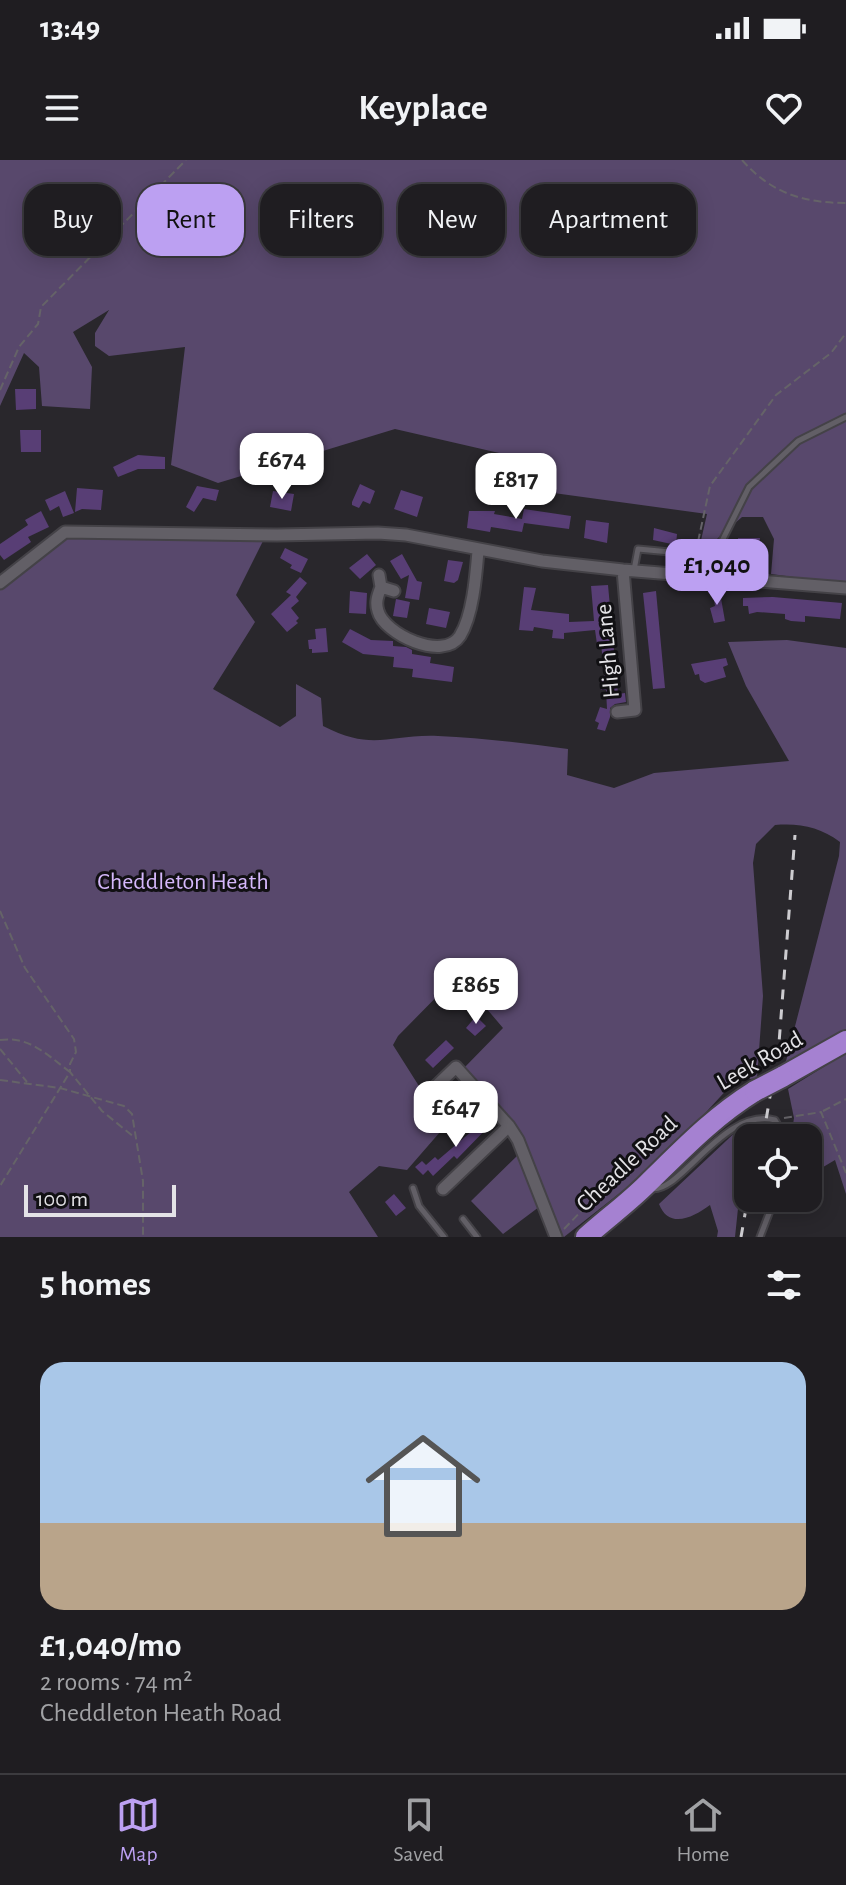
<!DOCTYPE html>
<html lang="en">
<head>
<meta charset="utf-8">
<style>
	body { margin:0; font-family:"Alegreya Sans",sans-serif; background:#2c2a2e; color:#f1f3f6; height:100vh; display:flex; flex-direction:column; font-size:30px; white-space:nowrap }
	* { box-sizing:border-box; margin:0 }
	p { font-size:26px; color:#a1a2a5 }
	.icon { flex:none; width:44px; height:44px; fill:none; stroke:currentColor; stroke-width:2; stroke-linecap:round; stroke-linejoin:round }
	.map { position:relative; height:1077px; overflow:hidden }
	.drawer { display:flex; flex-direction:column; background:#1f1d21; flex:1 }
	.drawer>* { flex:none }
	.hud { position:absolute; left:24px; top:24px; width:798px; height:72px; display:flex; gap:16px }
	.buttons { position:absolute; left:734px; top:964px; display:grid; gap:16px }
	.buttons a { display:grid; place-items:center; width:88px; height:88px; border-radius:16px; background:#1f1d21; box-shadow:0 4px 20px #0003,0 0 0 2px #3c3b3f; font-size:40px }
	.scale { position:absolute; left:24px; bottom:20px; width:152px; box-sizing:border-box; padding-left:8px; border:4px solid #e4e3e7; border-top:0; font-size:22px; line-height:28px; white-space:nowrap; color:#e4e3e7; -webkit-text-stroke:6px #111013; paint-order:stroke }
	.price { position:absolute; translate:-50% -68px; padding:0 18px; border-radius:16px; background:#fff; color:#222; font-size:26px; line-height:52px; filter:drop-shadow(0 2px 4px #0008) }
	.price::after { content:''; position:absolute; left:50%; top:48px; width:24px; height:18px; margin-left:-12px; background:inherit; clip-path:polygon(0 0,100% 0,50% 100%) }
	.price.selected { background:#bca0f2; color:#111 }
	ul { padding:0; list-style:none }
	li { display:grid; align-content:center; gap:16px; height:424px; padding:0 40px }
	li+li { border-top:2px solid #3c3b3f }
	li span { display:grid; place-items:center; height:248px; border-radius:24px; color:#555 }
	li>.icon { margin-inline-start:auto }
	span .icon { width:144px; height:144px; fill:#fffc; stroke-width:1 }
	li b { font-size:34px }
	h2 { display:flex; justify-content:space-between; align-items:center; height:96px; padding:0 40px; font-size:34px }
	.chip { padding:0 28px; border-radius:24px; background:#1f1d21; box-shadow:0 4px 20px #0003,0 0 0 2px #3c3b3f; font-size:28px; line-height:72px }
	.chip.selected { background:#bca0f2; color:#111 }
	.status { display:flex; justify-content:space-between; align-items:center; height:56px; padding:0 40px; background:#1f1d21; direction:ltr }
	.status svg { height:22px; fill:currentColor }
	header { display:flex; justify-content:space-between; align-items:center; height:104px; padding:0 40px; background:#1f1d21; font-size:36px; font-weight:600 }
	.dock { display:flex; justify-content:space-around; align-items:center; height:112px; border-top:2px solid #3c3b3f; background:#1f1d21; font-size:22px; color:#a1a2a5 }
	.dock a { display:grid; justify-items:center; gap:4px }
	.dock .selected { color:#bca0f2 }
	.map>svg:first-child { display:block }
	.green { fill:#58486c }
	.building { fill:#583e75 }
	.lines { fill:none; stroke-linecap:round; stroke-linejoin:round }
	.lane-casing { stroke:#444247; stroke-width:9 }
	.street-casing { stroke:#444247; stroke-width:15 }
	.highway-casing { stroke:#444247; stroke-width:24 }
	.path { stroke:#656368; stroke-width:2; stroke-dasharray:8 4; stroke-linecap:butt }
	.lane { stroke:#625f66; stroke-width:5 }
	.street { stroke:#625f66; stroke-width:11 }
	.highway { stroke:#a581d1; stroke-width:20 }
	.rail { stroke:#cdccd0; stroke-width:3; stroke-dasharray:10 10; stroke-linecap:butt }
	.highway-bridge-casing { stroke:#444247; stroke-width:24; stroke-linecap:butt }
	.highway-bridge { stroke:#a581d1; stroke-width:20 }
	.labels { text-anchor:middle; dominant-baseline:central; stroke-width:6; stroke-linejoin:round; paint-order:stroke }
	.street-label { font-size:24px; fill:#e4e3e7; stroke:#111013 }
	.park-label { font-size:24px; fill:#d5b8fb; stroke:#111013 }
</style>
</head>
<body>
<div class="status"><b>13:49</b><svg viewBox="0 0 49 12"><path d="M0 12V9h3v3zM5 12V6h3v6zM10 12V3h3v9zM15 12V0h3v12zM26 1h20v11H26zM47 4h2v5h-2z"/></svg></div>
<header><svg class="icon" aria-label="menu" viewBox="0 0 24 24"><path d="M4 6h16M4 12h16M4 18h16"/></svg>Keyplace<svg class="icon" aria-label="heart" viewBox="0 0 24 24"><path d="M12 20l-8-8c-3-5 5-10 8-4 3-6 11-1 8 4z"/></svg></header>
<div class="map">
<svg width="846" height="1077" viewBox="0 0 846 1077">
	<rect width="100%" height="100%" fill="#29272c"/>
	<path class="green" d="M0,0h846v424l-75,-10 3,-35 -11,-22h-21l-24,21 -24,33 13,-57 -168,-23 -1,-29 -143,-33 -177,54 -47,-18 14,-118 -76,9 -14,-10v-13l14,-23 -36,22 19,35 -2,42 -48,-3 -3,-39 -15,-14 -24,53z
		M68,377l196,2 -28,56 19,27 -42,67 67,38 16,-11v-32l25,14 2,28c51,26 65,8 115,10 44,2 86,7 130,13l-1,26 47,13 40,-15 135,-12 -43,-75 -18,-44 59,-2 59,8v381l-61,36 54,-209 1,-14c-20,-15 -40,-19 -65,-17l-19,19 -3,19 10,133 -6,82 -7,1 -7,-7 -80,87 -99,78 -6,-5 -42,-107 -52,-57 39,-40 -45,-53 -60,61 -5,9 31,49 23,30 -40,46 -28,-4 -30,26 29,45h-378v-648z
		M846,893v141l-11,-34 -27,16v-38h-17l3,-20 -6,-29z
		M743,965l8,7 -10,48 -6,57h-18l1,-6 -8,-26c-16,12 -41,25 -51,-1z
		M518,995l21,52 -36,27 -32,-33z"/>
	<path class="building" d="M15,229h21v20l-20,1z
		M20,270h21v22h-20z
		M138,295l27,2v12h-27l-20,8 -5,-10z
		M360,324l15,7 -5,13 -7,-3 -4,7 -7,-3v-3z
		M197,326l22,4 -3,11 -13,-3 -9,14 -8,-5z
		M77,328l26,2 -2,20 -19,-1 -7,3z
		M401,330l22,7 -6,20 -23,-8z
		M65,331l9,22 -11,4 -4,-11 -9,5 -5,-11z
		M273,331l21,3 -3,17 -21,-4z
		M524,349l47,7 -2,13 -45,-6 -2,9 -31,-5 -1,5 -23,-4 2,-17h26l-1,3 28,5z
		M41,351l8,16 -21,10 3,5 -27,18 -4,-5v-11l28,-19 -3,-5z
		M586,360l23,3 -2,20 -23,-5z
		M654,368l23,6 -1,11 -23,-5z
		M738,378h22l-2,17 -20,-1z
		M285,388l23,11 -7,14 -11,-5 2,-3 -12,-7z
		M367,394l9,11 -16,14 -11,-11z
		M402,394l15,27 5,1 -3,18 -14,-2 4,-23 -8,4 -11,-18z
		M448,400l15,2 -5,18 -4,3 -10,-2z
		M300,417l7,6 -11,14 3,4 -8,7 8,10 -3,3 2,2 -11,9 -16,-18 20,-19 -5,-3z
		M608,425l10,109 7,-1 1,9 -11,2 -5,4v9l-5,14 -8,-2 2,-6 -4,-2 5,-14 7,2 -1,-19h-5l-1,-9 5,-1 -4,-36h-4l-2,-14 -31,3v6l-12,-1 1,-8 -19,-3 -1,4 -14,-1 5,-43 12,1 -5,22 38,4v8l25,-1 -3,-35z
		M719,427l6,34 -11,2 -4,-15 5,-2 -3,-17z
		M350,431l17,2 -1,21 -17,-1z
		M656,431l9,97 -12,1 -10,-96z
		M773,437l69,6 -2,16 -35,-3v6l-14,-1 -6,-2v-5l-28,-2 -8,2 -1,-8h-5v-8z
		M396,439l14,3 -3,16 -14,-2z
		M429,448l21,4 -4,16 -20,-4z
		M326,468l2,24 -16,1v-4h-3l-1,-9 8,-1 -1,-10z
		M350,469l21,11 22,1v5l13,1 6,3v4l19,3 -1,6 24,4 -2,15 -40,-5 1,-8 -20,-2 1,-10 -31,-3 -21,-12z
		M726,498l2,7 -5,2 3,10 -21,6 -5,-3 -1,-6 -4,1 -4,-11z
		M476,856l10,10 -11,10 -9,-8z
		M446,880l8,8 -21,20 -8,-8z
		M461,929l10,10 -5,6 -4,-4 -14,16 -7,-6z
		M485,955l7,8 -35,36 -3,-3 -21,20 -5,-6 -5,5 -8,-8 7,-6 4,4 9,-8 3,3 34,-29 -2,-1z
		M394,1034l12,14 -10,8 -11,-14z"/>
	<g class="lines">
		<defs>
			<path id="lane" d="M634,410l4,-21 32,3
				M705,415l44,-88 49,-46 48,-24
				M413,1028l6,18 25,31
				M650,1028c28,10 73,-82 125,-68l3,5 1,13
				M463,1059l14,18
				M760,1077l15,-39"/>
			<path id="street" d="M379,415l2,12 13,4
				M0,423l65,-51 212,3 101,-2 28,2 136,26 81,9 223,18
				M381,427c-3,8 -6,15 -3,24 6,23 65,51 82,25 13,-21 16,-61 18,-85
				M617,552l18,-2 -12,-140
				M431,931l25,-24 53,59 9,14 38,97
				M443,1029l66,-63"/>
			<path id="highway" d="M782,917l64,-36
				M586,1077c20,-18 42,-34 61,-53 35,-34 66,-67 108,-93"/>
		</defs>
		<use href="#lane" class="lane-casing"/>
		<use href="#street" class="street-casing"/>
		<use href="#highway" class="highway-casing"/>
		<path class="path" d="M742,0c29,33 61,43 104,43
			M0,230l19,-43 19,-23 3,-17 145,-147
			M693,405l17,-79 66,-91 55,-42 15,-20
			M0,751l25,57 49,71 2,13 -6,12v8l32,39 32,26
			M0,880c30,-4 47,15 70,32l-70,114
			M0,889l27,33
			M0,920l60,8 64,18 8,8 11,67v56
			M823,951l23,-12
			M784,958l37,-6 25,61
			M564,1069l25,-26"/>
		<use href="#lane" class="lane"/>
		<use href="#street" class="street"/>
		<use href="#highway" class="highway"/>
		<path class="rail" d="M763,978l16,-95 16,-208
			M741,1077l7,-40"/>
		<defs>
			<path id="highway-bridge" d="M755,931l27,-14"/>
		</defs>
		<use href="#highway-bridge" class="highway-bridge-casing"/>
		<use href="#highway-bridge" class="highway-bridge"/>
	</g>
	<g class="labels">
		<g class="street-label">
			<text transform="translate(608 491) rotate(-95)">High Lane</text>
			<text transform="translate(760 901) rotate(-30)">Leek Road</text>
			<text transform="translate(627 1004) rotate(-43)">Cheadle Road</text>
		</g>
		<g class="park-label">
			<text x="183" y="722">Cheddleton Heath</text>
		</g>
	</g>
</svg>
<div class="buttons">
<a><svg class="icon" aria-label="locate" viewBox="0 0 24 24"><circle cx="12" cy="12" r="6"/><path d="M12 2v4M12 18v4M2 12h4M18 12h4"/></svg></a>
</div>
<div class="scale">100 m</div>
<b class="price" style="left:282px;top:341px">£674</b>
<b class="price" style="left:516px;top:361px">£817</b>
<b class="price selected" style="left:717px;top:447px">£1,040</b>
<b class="price" style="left:476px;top:866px">£865</b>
<b class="price" style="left:456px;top:989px">£647</b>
<div class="hud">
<a class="chip">Buy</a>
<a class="chip selected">Rent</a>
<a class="chip">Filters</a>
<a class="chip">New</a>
<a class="chip">Apartment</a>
</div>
</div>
<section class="drawer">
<h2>5 homes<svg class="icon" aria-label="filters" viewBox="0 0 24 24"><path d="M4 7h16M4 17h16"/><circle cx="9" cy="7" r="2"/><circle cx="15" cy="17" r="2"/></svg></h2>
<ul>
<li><span style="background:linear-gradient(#a9c7e8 65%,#b9a48a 0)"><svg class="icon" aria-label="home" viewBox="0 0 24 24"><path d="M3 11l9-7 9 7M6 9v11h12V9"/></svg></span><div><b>£1,040/mo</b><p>2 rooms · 74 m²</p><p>Cheddleton Heath Road</p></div></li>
</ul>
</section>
<nav class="dock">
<a class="selected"><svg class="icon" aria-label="map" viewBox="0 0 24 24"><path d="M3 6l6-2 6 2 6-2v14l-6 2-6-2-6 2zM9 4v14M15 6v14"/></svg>Map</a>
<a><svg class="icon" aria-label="saved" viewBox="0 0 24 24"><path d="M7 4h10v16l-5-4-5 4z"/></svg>Saved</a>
<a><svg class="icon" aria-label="home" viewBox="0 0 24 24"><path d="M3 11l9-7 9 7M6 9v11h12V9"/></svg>Home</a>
</nav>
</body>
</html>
